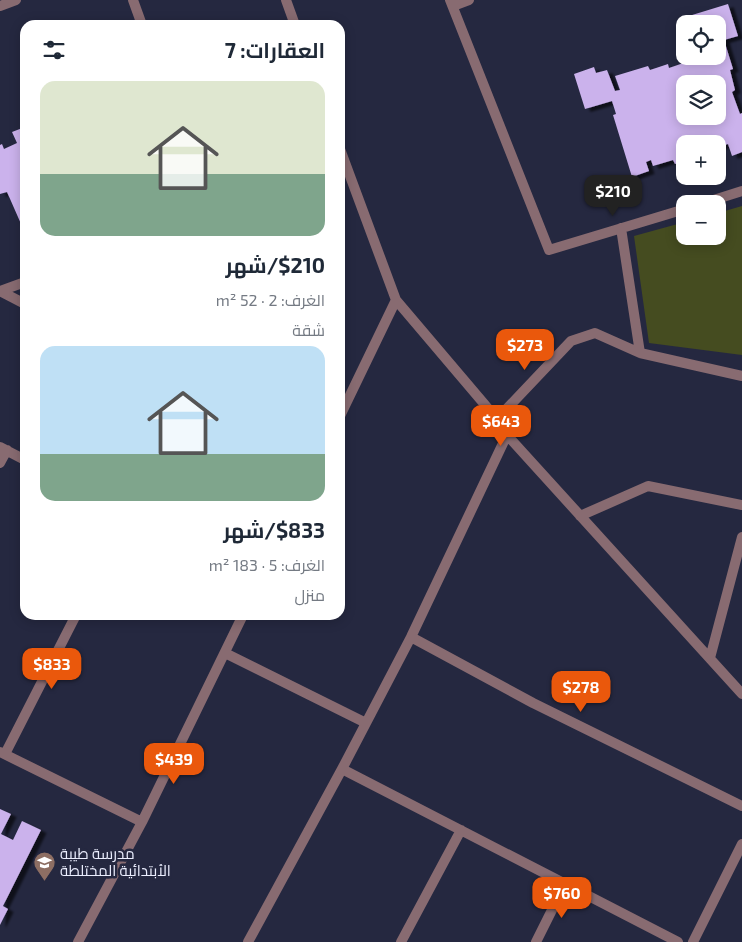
<!DOCTYPE html>
<html lang="ar">
<head>
<meta charset="utf-8">
<style>
	body { margin:0; font-family:"Exo 2",Cairo,sans-serif; background:#f6f6f7; color:#1f2937; direction:rtl; height:100vh; display:flex; flex-direction:column; font-size:19px; white-space:nowrap }
	* { box-sizing:border-box; margin:0 }
	p { font-size:16px; color:#747a83 }
	.icon { flex:none; width:28px; height:28px; fill:none; stroke:currentColor; stroke-width:2; stroke-linecap:round; stroke-linejoin:round }
	.map { position:relative; flex:1; overflow:hidden; direction:ltr }
	.details { position:absolute; left:20px; top:20px; width:325px; height:600px; display:flex; flex-direction:column; background:#fff; border-radius:15px; box-shadow:0 2px 12px #0003; direction:rtl }
	.details>* { flex:none }
	.controls { position:absolute; left:676px; top:15px; display:grid; gap:10px }
	.controls a { display:grid; place-items:center; width:50px; height:50px; border-radius:10px; background:#fff; box-shadow:0 2px 12px #0003; font-size:25px }
	.price { position:absolute; translate:-50% -42px; padding:0 11px; border-radius:10px; background:#ea580c; color:#fff; font-size:16px; line-height:32px; filter:drop-shadow(0 1px 2px #0008) }
	.price::after { content:''; position:absolute; left:50%; top:30px; width:15px; height:11px; margin-left:-8px; background:inherit; clip-path:polygon(0 0,100% 0,50% 100%) }
	.price.on { background:#222; color:#fff }
	ul { padding:0; list-style:none }
	li { display:grid; align-content:center; gap:10px; height:265px; padding:0 20px }
	li span { display:grid; place-items:center; height:155px; border-radius:15px; color:#555 }
	li>.icon { margin-inline-start:auto }
	span .icon { width:90px; height:90px; fill:#fffc; stroke-width:1 }
	li b { font-size:21px }
	h2 { display:flex; justify-content:space-between; align-items:center; height:60px; padding:0 20px; font-size:21px }
	.map>svg:first-child { display:block }
	.green { fill:#454c20 }
	.building { fill:#cbb2ec; fill-rule:evenodd; filter:url(#shadow) }
	.lines { fill:none; stroke-linecap:round; stroke-linejoin:round }
	.street { stroke:#886b71; stroke-width:10 }
	.labels { text-anchor:middle; dominant-baseline:central; stroke-width:5; stroke-linejoin:round; paint-order:stroke }
	.poi-label { font-size:15px; fill:#ebeefe; stroke:#252840; text-anchor:start }
</style>
</head>
<body>
<div class="map">
<svg width="742" height="942" viewBox="0 0 742 942">
	<defs>
		<filter id="shadow"><feDropShadow dx="5.5" dy="3" stdDeviation="1" flood-color="#0009"/></filter>
	</defs>
	<rect width="100%" height="100%" fill="#252840"/>
	<path class="green" d="M742,206v149l-93,-12 -15,-107 51,-14v14h33v-23z"/>
	<path class="building" d="M728,4l10,32 -14,4 9,29 -3,1 5,20 -3,2 8,22 2,-1v39l-10,4 -4,-12 -10,3v-3h-33v16l-10,4 -2,-4 -20,6 -2,-6 -5,2 3,9 -17,6 -19,-62 3,-1 -4,-13 -27,8 -11,-35 20,-7 2,6 11,-3 8,21 5,-1 -5,-14 33,-10 2,4 18,-6 1,4 23,-8 -1,-4h27v-32h-33v13l-6,-18zM685,84h33v32h-33z
		M25,127v106l-18,-41 -7,2v-49l2,-1 2,5 13,-6 -5,-11z
		M0,809l11,5 -10,20 12,6 9,-19 19,9 -38,76 5,3 -8,16z"/>
	<g class="lines">
		<path class="street" d="M133,0l9,25
			M286,0l9,25
			M450,0l99,250 136,-41
			M0,6l16,-6
			M453,6l16,-6
			M340,149l56,151 101,119 10,16 235,259
			M701,204l41,-13
			M621,228l19,125
			M0,291l25,13
			M0,291l25,-9
			M340,416l56,-116
			M497,419l74,-78 24,-8 45,20 102,23
			M0,447l25,13
			M0,463l7,-13
			M580,516l68,-30 94,19
			M411,637l122,66 209,103
			M225,653l141,70
			M710,658l32,-121
			M0,752l142,70
			M5,754l71,-139
			M342,769l336,173
			M78,942l64,-120 101,-207
			M248,942l94,-173 69,-132 96,-202
			M401,942l60,-112
			M536,942l29,-58
			M693,942l49,-98"/>
	</g>
	<defs>
		<symbol id="school-pin" viewBox="-11 -11 22 30"><path d="M0 17L-7.5 6A9.5 9.5 0 1 1 7.5 6Z" fill="#8d6e63" stroke="#252840"/><path d="M0-5L7-2L0 1L-7-2ZM-4 1L0 2.5L4 1V4Q0 6-4 4Z" fill="#fff"/></symbol>
	</defs>
	<g fill-rule="evenodd">
		<use href="#school-pin" x="32" y="850" width="25" height="34"/>
	</g>
	<g class="labels">
		<g class="poi-label">
			<text x="60" y="853">مدرسة طيبة<tspan x="60" dy="17">الأبتدائية المختلطة</tspan></text>
		</g>
	</g>
</svg>
<div class="controls">
<a><svg class="icon" aria-label="locate" viewBox="0 0 24 24"><circle cx="12" cy="12" r="6"/><path d="M12 2v4M12 18v4M2 12h4M18 12h4"/></svg></a>
<a><svg class="icon" aria-label="layers" viewBox="0 0 24 24"><path d="M12 4l9 5-9 5-9-5zM3 14l9 5 9-5"/></svg></a>
<a>+</a>
<a>−</a>
</div>
<b class="price on" style="left:613px;top:217px">$210</b>
<b class="price" style="left:525px;top:371px">$273</b>
<b class="price" style="left:501px;top:447px">$643</b>
<b class="price" style="left:52px;top:690px">$833</b>
<b class="price" style="left:581px;top:713px">$278</b>
<b class="price" style="left:174px;top:785px">$439</b>
<b class="price" style="left:562px;top:919px">$760</b>
<section class="details">
<h2>العقارات: 7<svg class="icon" aria-label="filters" viewBox="0 0 24 24"><path d="M4 7h16M4 17h16"/><circle cx="9" cy="7" r="2"/><circle cx="15" cy="17" r="2"/></svg></h2>
<ul>
<li><span style="background:linear-gradient(#dfe7d0 60%,#7fa58c 0)"><svg class="icon" aria-label="home" viewBox="0 0 24 24"><path d="M3 11l9-7 9 7M6 9v11h12V9"/></svg></span><div><b>$210/شهر</b><p>الغرف: 2 · 52 m²</p><p>شقة</p></div></li>
<li><span style="background:linear-gradient(#bfe0f5 70%,#7fa58c 0)"><svg class="icon" aria-label="home" viewBox="0 0 24 24"><path d="M3 11l9-7 9 7M6 9v11h12V9"/></svg></span><div><b>$833/شهر</b><p>الغرف: 5 · 183 m²</p><p>منزل</p></div></li>
</ul>
</section>
</div>
</body>
</html>
